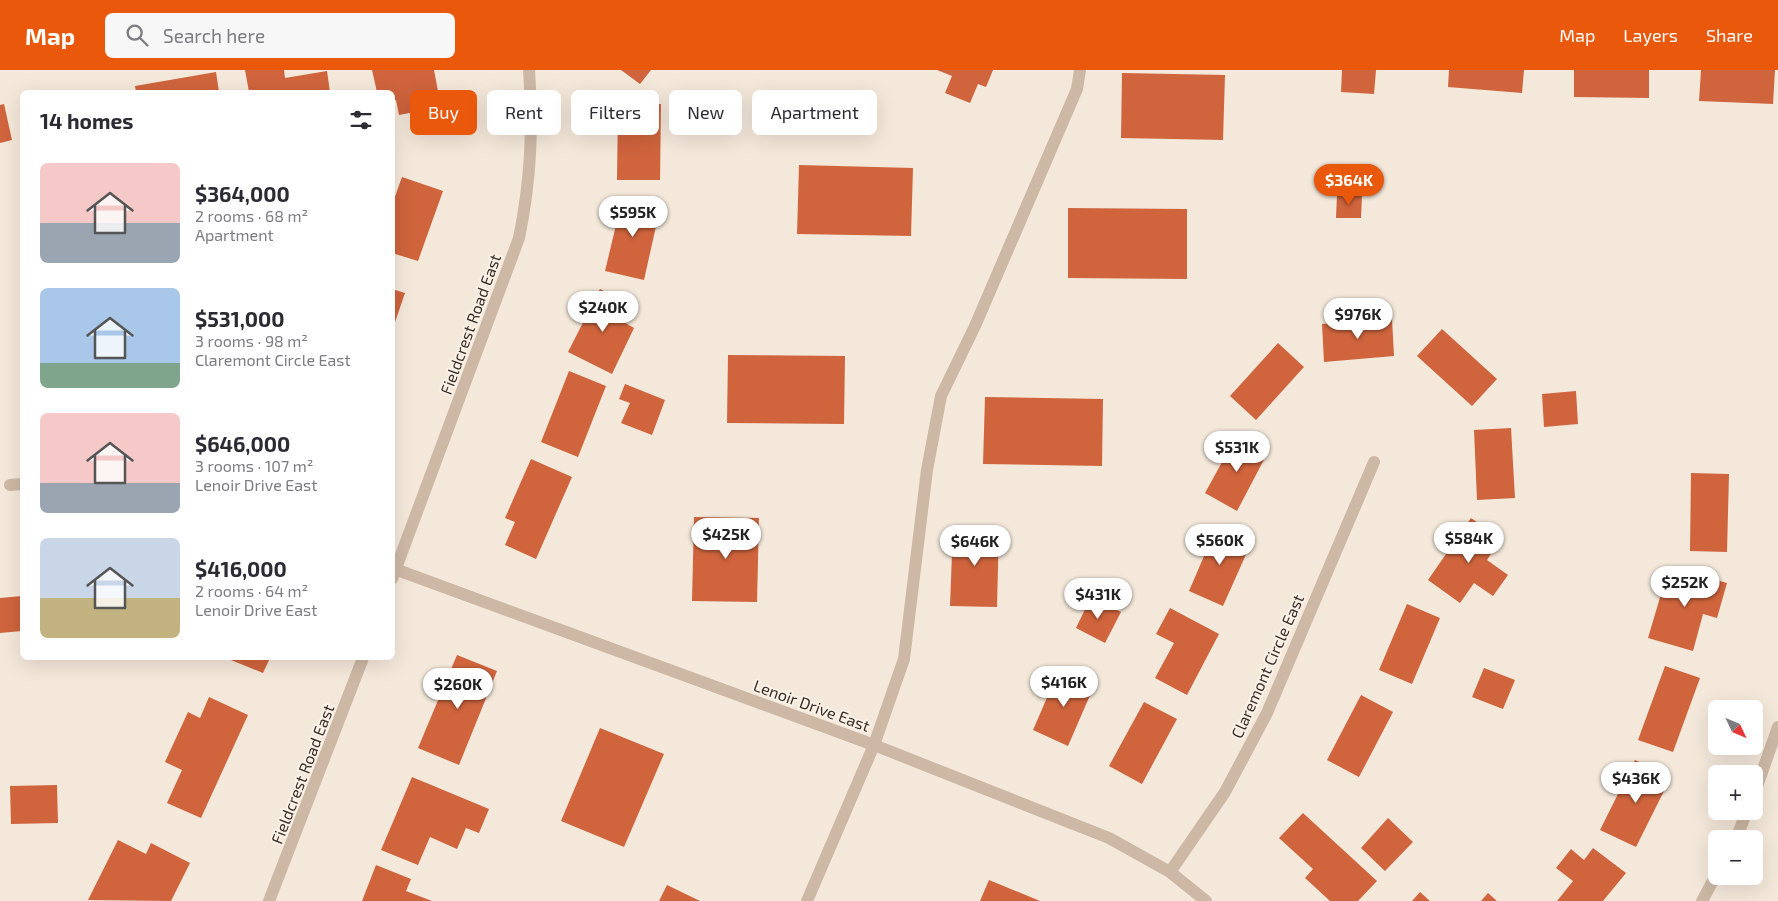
<!DOCTYPE html>
<html lang="en">
<head>
<meta charset="utf-8">
<style>
	body { margin:0; font-family:"Exo 2",sans-serif; background:#f7f7f7; color:#2b2b33; height:100vh; display:flex; flex-direction:column; font-size:19px; white-space:nowrap }
	* { box-sizing:border-box; margin:0 }
	p { font-size:16px; color:#7c7c81 }
	.icon { flex:none; width:28px; height:28px; fill:none; stroke:currentColor; stroke-width:2; stroke-linecap:round; stroke-linejoin:round }
	.map { position:relative; flex:1; overflow:hidden }
	.panel { position:absolute; left:20px; top:20px; width:375px; height:570px; display:flex; flex-direction:column; background:#fff; border-radius:8px; box-shadow:0 5px 20px #0002 }
	.panel>* { flex:none }
	.top-card { position:absolute; left:410px; top:20px; width:475px; height:45px; display:flex; gap:10px }
	.needle { width:32px; rotate:134deg }
	.fabs { position:absolute; left:1708px; top:630px; display:grid; gap:10px }
	.fabs a { display:grid; place-items:center; width:55px; height:55px; border-radius:8px; background:#fff; box-shadow:0 5px 20px #0002; font-size:25px }
	.price { position:absolute; translate:-50% -42px; padding:0 11px; border-radius:18px; background:#fff; color:#222; font-size:16px; line-height:32px; filter:drop-shadow(0 1px 2px #0008) }
	.price::after { content:''; position:absolute; left:50%; top:30px; width:15px; height:11px; margin-left:-8px; background:inherit; clip-path:polygon(0 0,100% 0,50% 100%) }
	.price.active { background:#ea580c; color:#fff }
	ul { padding:0; list-style:none }
	li { display:flex; align-items:center; gap:15px; height:125px; padding:0 20px }
	li span { display:grid; place-items:center; flex:none; width:140px; height:100px; border-radius:8px; color:#555 }
	li>.icon { margin-inline-start:auto }
	span .icon { width:60px; height:60px; fill:#fffc; stroke-width:1 }
	li b { font-size:21px }
	h2 { display:flex; justify-content:space-between; align-items:center; height:60px; padding:0 20px; font-size:21px }
	.tag { padding:0 18px; border-radius:8px; background:#fff; box-shadow:0 5px 20px #0002; font-size:18px; line-height:45px }
	.tag.active { background:#ea580c; color:#fff }
	header { display:flex; align-items:center; gap:30px; box-sizing:border-box; height:70px; padding:0 25px; background:#ea580c; color:#fff }
	header strong { font-size:24px }
	nav { display:flex; gap:28px; margin-inline-start:auto; font-size:18px }
	.search { width:350px; height:45px; background:#f7f7f7; display:flex; align-items:center; gap:12px; box-sizing:border-box; padding:0 18px; border-radius:8px; color:#7c7c81; font-size:19px }
	.map>svg:first-child { display:block }
	.building { fill:#cf643d }
	.lines { fill:none; stroke-linecap:round; stroke-linejoin:round }
	.street { stroke:#cdb8a5; stroke-width:12 }
	.labels { text-anchor:middle; dominant-baseline:central; stroke-width:4; stroke-linejoin:round; paint-order:stroke }
	.street-label { font-size:16px; fill:#382d27; stroke:#fbf2e7 }
</style>
</head>
<body>
<header>
<strong>Map</strong>
<div class="search"><svg class="icon" aria-label="search" viewBox="0 0 24 24"><circle cx="10" cy="10" r="6"/><path d="M15 15l6 6"/></svg>Search here</div>
<nav><a>Map</a><a>Layers</a><a>Share</a></nav>
</header>
<div class="map">
<svg width="1778" height="831" viewBox="0 0 1778 831">
	<rect width="100%" height="100%" fill="#f4e8da"/>
	<path class="building" d="M245,0h39l1,8 42,-7 3,21h-81z
		M372,0h62l7,37 -42,8 -3,-15 -4,1v-9h-15z
		M621,0h30l-11,14z
		M937,0h56l-7,17 -8,-3 -8,19 -25,-10 7,-17z
		M1342,0h34l-2,24 -33,-2z
		M1449,0h75l-2,23 -74,-6z
		M1574,0h75v28l-75,-1z
		M1701,0h74l-2,34 -74,-3z
		M216,2l3,20h-83l-1,-6z
		M1122,3l103,2 -2,65 -102,-2z
		M618,33l43,1 -1,76h-43z
		M4,34l8,36 -12,3v-38z
		M799,95l114,3 -2,68 -114,-2z
		M402,107l41,14 -25,70 -26,-8v-48z
		M1337,124l25,1 -1,23h-25z
		M623,126l38,8 -17,76 -39,-9z
		M1068,138l119,1v70l-119,-1z
		M392,219l13,4 -12,35h-1z
		M600,219l30,15 -8,17 12,7 -22,46 -44,-22z
		M1392,249l2,37 -70,6 -2,-38z
		M1442,259l55,50 -25,27 -55,-50z
		M1278,273l26,24 -48,53 -26,-24z
		M728,285l117,1 -1,68 -117,-1z
		M569,301l37,15 -28,71 -37,-15z
		M625,314l40,16 -13,35 -31,-12 9,-20 -11,-4z
		M1576,321l2,33 -34,3 -2,-33z
		M985,327l118,2 -1,67 -119,-2z
		M1511,358l4,70 -38,2 -3,-70z
		M1237,365l31,17 -31,59 -32,-18z
		M531,389l41,18 -36,82 -31,-14 10,-23 -10,-4z
		M1691,403l38,1 -2,78 -37,-1z
		M694,447l65,1 -2,84 -65,-1z
		M1471,448l30,21 -14,21 21,15 -15,21 -19,-13 -14,20 -32,-23z
		M1217,456l35,15 -29,65 -34,-15z
		M953,457l46,1 -2,79 -47,-1z
		M1669,497l58,16 -10,35 -14,-4 -10,37 -45,-13z
		M22,526v35l-22,2v-35z
		M1091,527l30,15 -16,31 -29,-15z
		M1407,534l33,14 -28,66 -33,-14z
		M1170,538l49,26 -32,61 -32,-17 19,-35 -18,-9z
		M457,585l40,16 -38,94 -41,-17z
		M226,588h44l-7,15z
		M1665,596l35,12 -27,74 -35,-12z
		M1484,598l31,12 -12,29 -31,-12z
		M1059,600l35,16 -26,60 -35,-16z
		M1361,625l32,17 -34,65 -32,-17z
		M209,627l39,18 -47,103 -34,-15 15,-33 -17,-8 23,-50 12,6z
		M1144,632l33,17 -35,65 -33,-18z
		M600,658l64,26 -40,93 -63,-26z
		M1635,690l36,17 -35,70 -36,-17z
		M412,707l77,32 -10,24 -13,-5 -9,21 -27,-12 -12,28 -37,-15z
		M57,715l1,38 -47,1 -1,-38z
		M1303,743l74,68 -19,20h-28l-25,-23 8,-9 -34,-31z
		M1388,748l25,24 -28,29 -24,-23z
		M118,770l28,14 5,-11 39,20 -19,38 -83,-1z
		M1593,778l33,25 -23,28h-46l16,-20 -17,-13 15,-19 13,11z
		M376,795l35,14 -5,12 26,10h-70z
		M989,810l51,21h-60z
		M667,815l33,16h-41z
		M1420,822l10,9h-18z
		M1488,823l9,8h-16z"/>
	<g class="lines">
		<path class="street" d="M10,415l12,-1
			M392,498l482,177 235,93 61,34 36,29
			M392,509l127,-341c12,-59 14,-108 10,-168
			M1754,725l24,-68
			M1736,769l11,-28
			M1170,802l55,-80 42,-79 107,-251
			M269,831l94,-243
			M807,831l67,-156 30,-86 23,-189 14,-74 34,-70 102,-237 3,-19
			M1702,831l14,-26"/>
	</g>
	<g class="labels">
		<g class="street-label">
			<text transform="translate(470 254) rotate(-70)">Fieldcrest Road East</text>
			<text transform="translate(1267 596) rotate(-66)">Claremont Circle East</text>
			<text transform="translate(812 635) rotate(20)">Lenoir Drive East</text>
			<text transform="translate(302 704) rotate(-69)">Fieldcrest Road East</text>
		</g>
	</g>
</svg>
<div class="fabs">
<a><svg class="needle" viewBox="-14 -14 28 28"><path d="M0-13l5 13h-10z" fill="#e53935"/><path d="M0 13l5-13h-10z" fill="#7c7c81"/></svg></a>
<a>+</a>
<a>−</a>
</div>
<b class="price active" style="left:1349px;top:136px">$364K</b>
<b class="price" style="left:633px;top:168px">$595K</b>
<b class="price" style="left:603px;top:263px">$240K</b>
<b class="price" style="left:1358px;top:270px">$976K</b>
<b class="price" style="left:1237px;top:403px">$531K</b>
<b class="price" style="left:726px;top:490px">$425K</b>
<b class="price" style="left:1469px;top:494px">$584K</b>
<b class="price" style="left:1220px;top:496px">$560K</b>
<b class="price" style="left:975px;top:497px">$646K</b>
<b class="price" style="left:1685px;top:538px">$252K</b>
<b class="price" style="left:1098px;top:550px">$431K</b>
<b class="price" style="left:1064px;top:638px">$416K</b>
<b class="price" style="left:458px;top:640px">$260K</b>
<b class="price" style="left:1636px;top:734px">$436K</b>
<div class="top-card">
<a class="tag active">Buy</a>
<a class="tag">Rent</a>
<a class="tag">Filters</a>
<a class="tag">New</a>
<a class="tag">Apartment</a>
</div>
<section class="panel">
<h2>14 homes<svg class="icon" aria-label="filters" viewBox="0 0 24 24"><path d="M4 7h16M4 17h16"/><circle cx="9" cy="7" r="2"/><circle cx="15" cy="17" r="2"/></svg></h2>
<ul>
<li><span style="background:linear-gradient(#f6c9c9 60%,#9aa5b1 0)"><svg class="icon" aria-label="home" viewBox="0 0 24 24"><path d="M3 11l9-7 9 7M6 9v11h12V9"/></svg></span><div><b>$364,000</b><p>2 rooms · 68 m²</p><p>Apartment</p></div></li>
<li><span style="background:linear-gradient(#a9c7e8 75%,#7fa58c 0)"><svg class="icon" aria-label="home" viewBox="0 0 24 24"><path d="M3 11l9-7 9 7M6 9v11h12V9"/></svg></span><div><b>$531,000</b><p>3 rooms · 98 m²</p><p>Claremont Circle East</p></div></li>
<li><span style="background:linear-gradient(#f6c9c9 70%,#9aa5b1 0)"><svg class="icon" aria-label="home" viewBox="0 0 24 24"><path d="M3 11l9-7 9 7M6 9v11h12V9"/></svg></span><div><b>$646,000</b><p>3 rooms · 107 m²</p><p>Lenoir Drive East</p></div></li>
<li><span style="background:linear-gradient(#c9d6e8 60%,#c2b280 0)"><svg class="icon" aria-label="home" viewBox="0 0 24 24"><path d="M3 11l9-7 9 7M6 9v11h12V9"/></svg></span><div><b>$416,000</b><p>2 rooms · 64 m²</p><p>Lenoir Drive East</p></div></li>
</ul>
</section>
</div>
</body>
</html>
